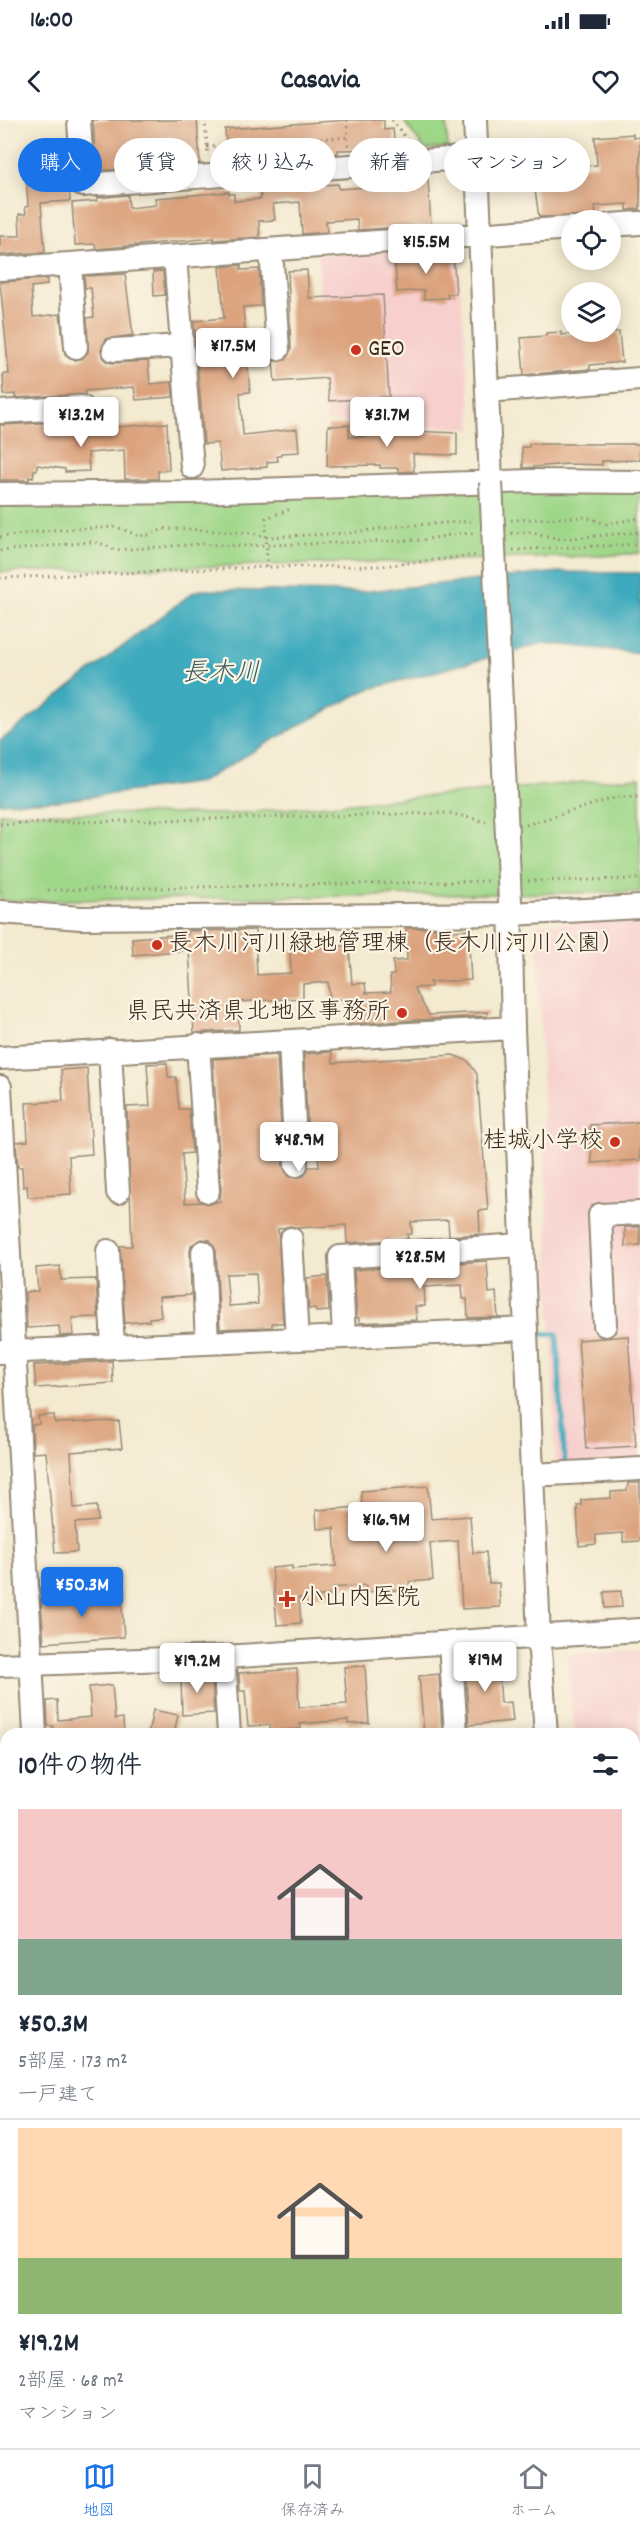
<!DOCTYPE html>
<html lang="ja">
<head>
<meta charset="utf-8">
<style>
	body { margin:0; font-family:Dekko,"Klee One",sans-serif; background:#f2f2f3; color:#1f2937; height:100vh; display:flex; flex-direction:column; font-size:22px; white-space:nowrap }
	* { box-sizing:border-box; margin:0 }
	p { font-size:20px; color:#747a83 }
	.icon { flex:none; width:33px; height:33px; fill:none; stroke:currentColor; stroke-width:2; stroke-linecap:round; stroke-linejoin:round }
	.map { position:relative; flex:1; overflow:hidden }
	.sheet { position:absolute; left:0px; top:1608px; width:640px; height:720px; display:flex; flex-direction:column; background:#fff; border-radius:18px 18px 0 0; box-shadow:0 3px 15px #0003 }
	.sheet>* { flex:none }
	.top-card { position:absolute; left:18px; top:18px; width:604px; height:54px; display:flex; gap:12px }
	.fabs { position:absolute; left:561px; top:90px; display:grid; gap:12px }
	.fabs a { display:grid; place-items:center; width:60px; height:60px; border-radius:50%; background:#fff; box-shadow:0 3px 15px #0003; font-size:30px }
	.price { position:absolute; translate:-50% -51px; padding:0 14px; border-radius:6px; background:#fff; color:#222; font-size:20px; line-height:39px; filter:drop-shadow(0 2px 3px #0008) }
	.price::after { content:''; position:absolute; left:50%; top:36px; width:18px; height:14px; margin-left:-9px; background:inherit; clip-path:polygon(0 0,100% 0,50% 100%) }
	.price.current { background:#1a73e8; color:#fff }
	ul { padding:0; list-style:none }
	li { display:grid; align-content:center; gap:12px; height:318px; padding:0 18px }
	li+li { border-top:2px solid #e0e1e3 }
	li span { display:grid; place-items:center; height:186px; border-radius:0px; color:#555 }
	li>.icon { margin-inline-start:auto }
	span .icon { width:108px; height:108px; fill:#fffc; stroke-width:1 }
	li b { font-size:26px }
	h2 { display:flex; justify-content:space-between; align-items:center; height:72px; padding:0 18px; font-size:26px }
	.tag { padding:0 21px; border-radius:27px; background:#fff; box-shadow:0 3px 15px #0003; font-size:21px; line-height:54px }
	.tag.current { background:#1a73e8; color:#fff }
	.status { display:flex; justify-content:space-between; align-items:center; height:42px; padding:0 30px; background:#fff; direction:ltr }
	.status svg { height:16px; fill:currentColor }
	header { display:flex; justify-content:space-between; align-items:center; height:78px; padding:0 18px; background:#fff; font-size:27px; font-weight:800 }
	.dock { display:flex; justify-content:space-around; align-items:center; height:84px; border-top:2px solid #e0e1e3; background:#fff; font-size:16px; color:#747a83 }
	.dock a { display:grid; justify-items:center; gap:3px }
	.dock .current { color:#1a73e8 }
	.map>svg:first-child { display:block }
	.built { fill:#f7d0ce }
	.green { fill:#9fd789; stroke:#6d8054; stroke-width:1.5 }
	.water { fill:#3daabd; stroke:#3c6a6e; stroke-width:1.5 }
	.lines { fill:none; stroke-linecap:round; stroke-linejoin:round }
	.stream { stroke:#3daabd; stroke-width:5 }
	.building { fill:#dba27d; fill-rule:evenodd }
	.minor-casing { stroke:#978a77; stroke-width:26 }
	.highway-casing { stroke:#978a77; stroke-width:36 }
	.path { stroke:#978a77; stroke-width:3; stroke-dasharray:1.5 4.5; stroke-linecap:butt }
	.minor { stroke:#fff; stroke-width:22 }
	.highway { stroke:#fff; stroke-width:33 }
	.minor-bridge-casing { stroke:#978a77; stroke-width:26; stroke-linecap:butt }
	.minor-bridge { stroke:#fff; stroke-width:22 }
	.poi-dot { fill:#c8321e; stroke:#fcf5e5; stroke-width:2 }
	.labels { text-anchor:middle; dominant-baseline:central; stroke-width:4.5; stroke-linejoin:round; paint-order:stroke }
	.poi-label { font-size:24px; fill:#3b2a1e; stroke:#fcf5e5; text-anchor:start }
	.water-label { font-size:26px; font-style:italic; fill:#3c5d5e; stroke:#fcf5e5 }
</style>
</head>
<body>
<div class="status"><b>16:00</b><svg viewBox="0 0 49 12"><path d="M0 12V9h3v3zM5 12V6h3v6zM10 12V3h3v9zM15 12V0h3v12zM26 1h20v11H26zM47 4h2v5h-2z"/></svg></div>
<header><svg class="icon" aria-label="back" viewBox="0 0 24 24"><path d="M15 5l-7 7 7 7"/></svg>Casavia<svg class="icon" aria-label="heart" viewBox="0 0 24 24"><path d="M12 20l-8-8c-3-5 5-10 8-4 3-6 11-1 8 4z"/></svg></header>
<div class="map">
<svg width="640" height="2328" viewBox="0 0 640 2328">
	<rect width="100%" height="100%" fill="#fcf5e5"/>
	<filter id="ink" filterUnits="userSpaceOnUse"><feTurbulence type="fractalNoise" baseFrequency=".0167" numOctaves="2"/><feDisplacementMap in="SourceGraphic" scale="12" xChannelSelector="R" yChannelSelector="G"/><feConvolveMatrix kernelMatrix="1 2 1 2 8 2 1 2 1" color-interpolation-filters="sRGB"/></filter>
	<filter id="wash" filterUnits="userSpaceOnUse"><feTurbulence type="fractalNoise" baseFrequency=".008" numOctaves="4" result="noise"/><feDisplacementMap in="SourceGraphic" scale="24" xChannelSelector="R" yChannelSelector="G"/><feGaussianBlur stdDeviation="1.35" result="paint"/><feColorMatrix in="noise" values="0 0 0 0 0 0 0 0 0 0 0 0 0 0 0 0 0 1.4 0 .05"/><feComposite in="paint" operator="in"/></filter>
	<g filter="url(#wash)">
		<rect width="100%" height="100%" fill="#f3ead0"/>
		<path class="built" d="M457,127l15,182 -146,-8 -8,-166z
			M640,800v545l-84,5 -19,-546z
			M640,1529v660l-3,-3 -3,-9v-563h-60l-7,-80z"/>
		<path class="green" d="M403,0h43l2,27 -23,3z
			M640,367v66l-40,3 -600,16v-74z
			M640,657v115l-640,9v-88l230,1z
			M442,2322h115l2,6h-109z"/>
		<path class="water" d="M559,452l81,1v80l-96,-10 -178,47 -88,47 -77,45 -143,19 -58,2v-62l192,-148 8,-3 158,2z"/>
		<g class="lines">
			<path class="stream" d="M540,1214h17l8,134"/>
		</g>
		<g id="blocks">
			<path class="building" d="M93,0h104l3,43 -104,8z
				M347,0h37v10l9,-1 2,20 -57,1v3l-111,8 -2,-32z
				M633,14v4l7,-1v72l-13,1v-6l-32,2 1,10 -57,1 -7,-47 65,-5 -2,-28z
				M67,34l3,47 -29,2 4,49 -45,3v-19h20l-1,-22h7l-1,-7 3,-1 -3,-50z
				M383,57v6l45,-4 3,46 -73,5 -1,-11 -31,2 1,11 -25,2 -2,-32 -27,2 2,16 -16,1 1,16 -46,3v-2l-118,11 -1,-5 -20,1 -3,-42 25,-2v-3l31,-3 1,13 27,-3 -1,-7 74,-6v2h5v7l27,-2 -1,-10 78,-5 1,5 28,-2v-9z
				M406,133v4l47,-3 3,40h-9l1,4 -24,1v-9l-27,2 -3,-38z
				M241,145v5l18,-1 2,37 -18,1 7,85 -10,1 3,42 54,-6 2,23 -18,1v3h-4l1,5 -11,1v5l-46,4 -3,-28 -14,1 -10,-123 30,-3 -4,-51z
				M307,150l2,28 74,-3 6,102 -60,4 -2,-23 -52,4 -2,-21 13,-1 5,-11 -3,-78z
				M163,151l2,24 -11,1 -1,-24z
				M125,154l8,61 -27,4 -5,11 1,7 5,5 7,1 34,-2 2,23 22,-2 1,15 -37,3 -2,-13 -49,4v3l-70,4v-4l-11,1 -1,-21h6l-9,-92 47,-3v6l-16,2 2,30 27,-3 5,40 5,5 6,1 7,-2 5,-6 -1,-34 7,-1 -3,-29h-6l-1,-12z
				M561,212v3l26,-3h32l3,30 -32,3v4l-66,6 -3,-37 25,-2v-3z
				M80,301l1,9 86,-7 2,47 -11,1v8h-33l-1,-29 -36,3 1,18 -24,1v-3l-28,-4v5h-3l-1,8 -4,-1v3h-29v-55z
				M349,305v12l40,-1v-6l68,3v22l-44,-1 1,17 -16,1v-4h-18v-3l-53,1 1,-40z
				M529,324h110l1,16 -38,1v4l-34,-1 -45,4 -1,-21h7z
				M406,808h30v4l32,-2 3,50 -41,2 1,5 -17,1 15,27 58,-3v4l-138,8 -2,-25 -17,1 -2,-18 -25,2v14l-65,4 1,28 -45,3 -5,-83 -56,5 -1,-17 56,-4v-3l67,-1 2,45 34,-2 -1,-23 59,-5 3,39 13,-1 1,10 25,-1 -1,-17h4l-1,-14 14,-1z
				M332,932l1,11 120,-8 15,6 9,13 9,111 2,25 -9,1 1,23 -31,2 -1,-16 -37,2 1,12h-5l1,5 -61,4 -1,-18 -48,3 -8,-2 -12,3 5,94h-11v4l-52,2 -4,-78 -6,-11 -8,-1 -11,6 -1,7 1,43 -32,2 2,20 -12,1v3l-24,2 -5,-77h12l-5,-139 23,-1 -3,-42 20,-1 1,14h8l3,32h10l3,44 -10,1 3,49 16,-1 9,2 10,-3 1,-11 -8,-131 64,-4 6,111 6,11 8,1 7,-2 5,-9h10l-2,-28 -9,1 -4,-86zM256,1153l2,31 -29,2 -3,-32z
				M87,948l5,86 -23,2 2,38 -43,3 -1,-11 -4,1 -1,-20h-4l-2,-25 12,-1 -2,-38 37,-2 -2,-31z
				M640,1002v38l-48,3 -2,-38z
				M625,1107h15v18l-15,1z
				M487,1141l2,32 7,-1 2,25 -30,1 -1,-19h-4l-1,-14 -38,2 1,19h-10l2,14 -58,3v-5h-2l-3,-48z
				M60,1146l1,14 35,-1 2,38 -26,1 1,17 -13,1 -1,-10 -32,2 -2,-36 13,-1 -2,-23z
				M327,1156l2,35 -13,1 -1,-4 -6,1 -2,-31z
				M628,1216l8,110 -50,3 -8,-109z
				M112,1241l1,22 -77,5 -2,-23z
				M54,1295l1,8 64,-2 3,27 -51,4 3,56 23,-2 1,15 -23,2 2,29 -22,1 -9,-101 -13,1 -1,-28 7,-1 -1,-8z
				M628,1363h12v58l-17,1v-9l-27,2v9l-17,2 -2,-41h4v-5l30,-2v-6l16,-1z
				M428,1366l3,33 39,-3 3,37 13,-1 3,31h10l1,24 -38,2 -4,-68 -28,2 3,37 -24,2 1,7 -44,3v-7l-33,3 1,7 -35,3 2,25 -24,2 -5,-57 20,-2v3l44,-3 -2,-38 -17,1 -1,-19 46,-3 -1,-16z
				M621,1471l1,16 -17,1 -1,-16z
				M121,1473l3,44 -80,6 -3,-45z
				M498,1537l3,46 10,-1 2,19 -44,4 -4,-66z
				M365,1546l4,57 -21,1v-4l-48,4 1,5 -16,1v4h-14l-1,-9 -22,1 -3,-35h-5l-1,-18 58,-4 2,38 48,-3 -3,-37z
				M198,1552v3h14l2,38 -32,2 -1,-42z
				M439,1554l3,60h-18l-5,-58z
				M112,1565l3,34 8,-1 1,16h-71v-8h-5l-1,-25 10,-1 1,20 33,-3 -2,-30z
				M153,1590l25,5 -4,19h-26z"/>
		</g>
	</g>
	<g filter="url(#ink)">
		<use href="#blocks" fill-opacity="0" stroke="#978a77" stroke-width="1.5"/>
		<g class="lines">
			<defs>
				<path id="minor" d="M79,0l4,65 394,-28
					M475,0l16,362
					M610,105l30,-2
					M271,130l7,99
					M175,137l17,210
					M70,144l6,83
					M0,149l572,-41
					M114,230l67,-4
					M487,271l153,-12
					M0,292l82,-5
					M0,374l193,-2 339,-11 108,1
					M510,782l3,126 26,609 7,97
					M0,792l81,6 430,-4 129,-7
					M290,921l6,124
					M198,925l10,146
					M110,930l8,142
					M0,938l513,-30
					M0,967l35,647
					M291,1119l6,99
					M108,1131l5,96
					M203,1132l4,91
					M605,1205l-5,-110 40,-2
					M344,1216l-4,-79 182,-12
					M0,1232l526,-23
					M532,1355l108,-6
					M450,1523l6,91
					M224,1537l5,77
					M0,1545l224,-8 416,-27
					M0,1851h6
					M0,2035l6,105
					M73,2322v6
					M232,2322v6
					M322,2322h41
					M630,2322l1,6"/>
				<path id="highway" d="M0,2210h6
					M634,2226l6,-1"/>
			</defs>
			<use href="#minor" class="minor-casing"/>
			<use href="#highway" class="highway-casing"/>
			<path class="path" d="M205,0l3,36
				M347,0l1,28
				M392,0l17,22
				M207,27l141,-10
				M511,400l75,-3 20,7 34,-6
				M511,413l20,-1 29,7 80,-7
				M0,417l52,-7 65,-3 22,9 9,-1 16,-6h21l67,4 15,4 82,-4 51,-7 75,-5
				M513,430l127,-6
				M0,431l91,-9 12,2 12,6 87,-6 38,2 183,-6 33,-6 18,-1
				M267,447l-1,-49 25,-9
				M0,458l267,-11 115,-1 95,-11
				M0,704l449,-11 38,9
				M526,705l91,-28h23
				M528,761l112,-2
				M48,770l443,-9"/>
			<use href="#minor" class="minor"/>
			<use href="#highway" class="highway"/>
			<defs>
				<path id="minor-bridge" d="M491,362l19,420"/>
			</defs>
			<use href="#minor-bridge" class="minor-bridge-casing"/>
			<use href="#minor-bridge" class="minor-bridge"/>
		</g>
	</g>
	<g class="poi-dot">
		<circle cx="356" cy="230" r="6"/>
		<circle cx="157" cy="825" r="6"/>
		<circle cx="402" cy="893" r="6"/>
		<circle cx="615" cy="1022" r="6"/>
		<path d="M284 1470h6v6h6v6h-6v6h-6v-6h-6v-6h6z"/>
	</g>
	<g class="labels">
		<g class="poi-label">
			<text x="368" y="230">GEO</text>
			<text x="169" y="825">長木川河川緑地管理棟（長木川河川公園）</text>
			<text x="390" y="893" text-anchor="end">県民共済県北地区事務所</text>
			<text x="603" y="1022" text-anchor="end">桂城小学校</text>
			<text x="300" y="1479">小山内医院</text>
		</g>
		<g class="water-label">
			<text x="221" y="554">長木川</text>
		</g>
	</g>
</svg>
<div class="fabs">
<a><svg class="icon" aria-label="locate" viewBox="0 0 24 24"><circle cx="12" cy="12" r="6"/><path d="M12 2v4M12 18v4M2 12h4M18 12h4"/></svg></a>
<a><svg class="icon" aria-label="layers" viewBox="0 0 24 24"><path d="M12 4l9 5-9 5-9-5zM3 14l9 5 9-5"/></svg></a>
</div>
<b class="price" style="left:426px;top:155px">¥15.5M</b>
<b class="price" style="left:233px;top:259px">¥17.5M</b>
<b class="price" style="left:81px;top:328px">¥13.2M</b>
<b class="price" style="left:387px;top:328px">¥31.7M</b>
<b class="price" style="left:299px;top:1053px">¥48.9M</b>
<b class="price" style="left:420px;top:1170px">¥28.5M</b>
<b class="price" style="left:386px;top:1433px">¥16.9M</b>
<b class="price current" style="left:82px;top:1498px">¥50.3M</b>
<b class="price" style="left:485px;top:1573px">¥19M</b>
<b class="price" style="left:197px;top:1574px">¥19.2M</b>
<div class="top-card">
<a class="tag current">購入</a>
<a class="tag">賃貸</a>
<a class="tag">絞り込み</a>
<a class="tag">新着</a>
<a class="tag">マンション</a>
</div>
<section class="sheet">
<h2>10件の物件<svg class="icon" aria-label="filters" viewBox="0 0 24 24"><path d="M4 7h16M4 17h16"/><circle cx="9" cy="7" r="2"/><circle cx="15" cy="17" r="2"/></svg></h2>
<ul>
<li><span style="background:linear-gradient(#f6c9c9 70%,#7fa58c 0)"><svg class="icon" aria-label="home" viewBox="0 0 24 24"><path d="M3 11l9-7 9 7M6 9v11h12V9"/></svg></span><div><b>¥50.3M</b><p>5部屋 · 173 m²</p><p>一戸建て</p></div></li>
<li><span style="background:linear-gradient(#ffd9b3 70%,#8fb573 0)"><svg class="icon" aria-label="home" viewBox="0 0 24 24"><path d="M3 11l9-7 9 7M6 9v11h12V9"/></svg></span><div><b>¥19.2M</b><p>2部屋 · 68 m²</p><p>マンション</p></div></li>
</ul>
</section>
</div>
<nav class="dock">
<a class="current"><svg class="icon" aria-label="map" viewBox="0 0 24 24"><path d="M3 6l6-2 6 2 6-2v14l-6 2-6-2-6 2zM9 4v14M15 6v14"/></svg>地図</a>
<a><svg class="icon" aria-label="saved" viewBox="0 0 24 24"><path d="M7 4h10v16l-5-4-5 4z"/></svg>保存済み</a>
<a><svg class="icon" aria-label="home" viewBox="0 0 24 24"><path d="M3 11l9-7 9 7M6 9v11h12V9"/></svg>ホーム</a>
</nav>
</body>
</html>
